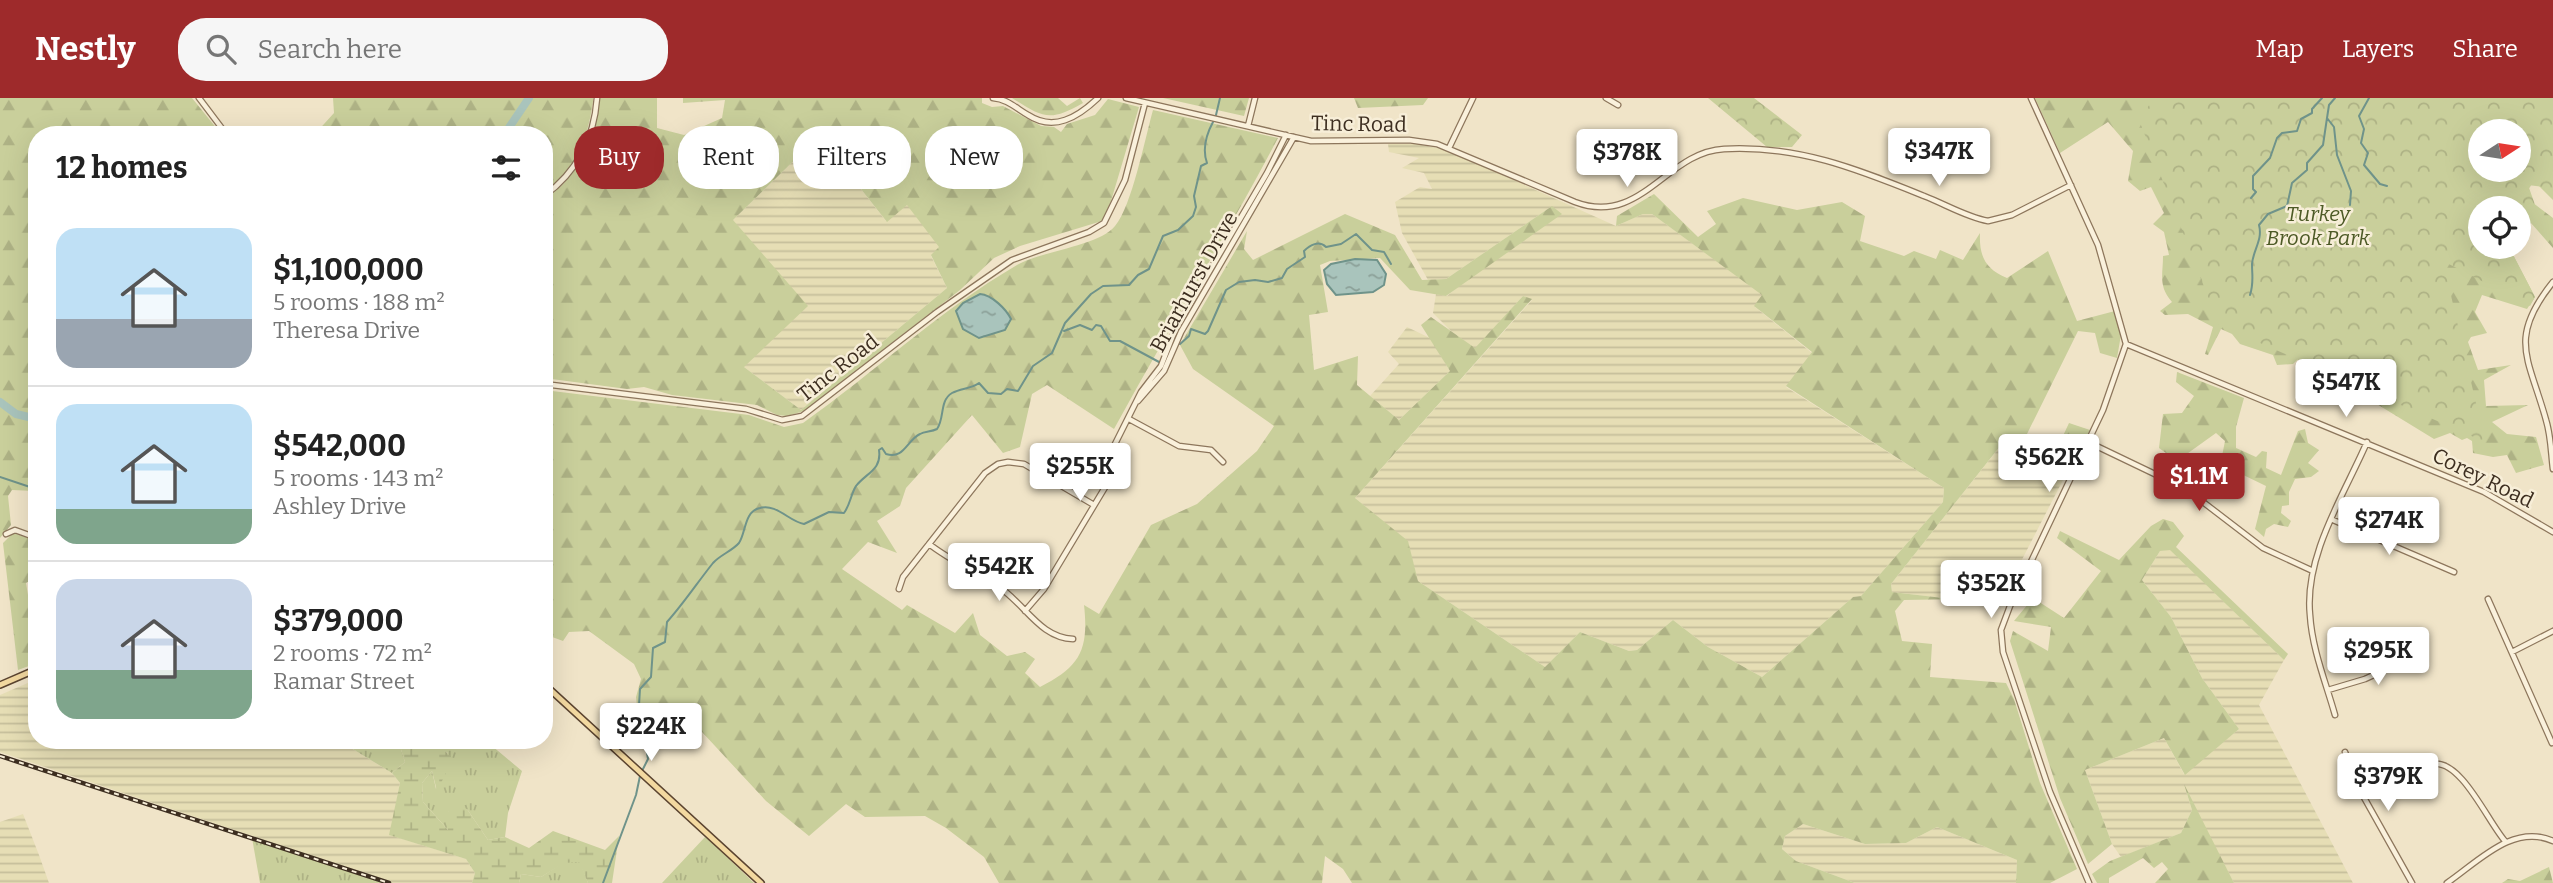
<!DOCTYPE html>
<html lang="en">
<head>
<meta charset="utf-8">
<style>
	body { margin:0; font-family:Bitter,serif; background:#f6f6f6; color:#222; height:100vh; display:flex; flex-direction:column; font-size:26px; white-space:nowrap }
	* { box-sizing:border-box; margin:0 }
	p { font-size:23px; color:#767676 }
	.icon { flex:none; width:38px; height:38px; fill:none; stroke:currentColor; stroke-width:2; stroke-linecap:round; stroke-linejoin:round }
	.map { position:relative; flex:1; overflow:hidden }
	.side { position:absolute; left:28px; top:28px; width:525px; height:623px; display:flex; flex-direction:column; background:#fff; border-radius:28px; box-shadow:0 7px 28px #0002 }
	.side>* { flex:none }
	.hud { position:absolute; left:574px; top:28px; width:665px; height:63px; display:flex; gap:14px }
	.needle { width:46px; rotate:78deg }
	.buttons { position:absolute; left:2468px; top:21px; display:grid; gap:14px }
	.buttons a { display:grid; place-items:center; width:63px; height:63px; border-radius:50%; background:#fff; box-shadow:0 7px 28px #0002; font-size:35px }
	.price { position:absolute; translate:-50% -60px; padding:0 16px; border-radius:7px; background:#fff; color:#222; font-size:23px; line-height:46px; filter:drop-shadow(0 2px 4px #0008) }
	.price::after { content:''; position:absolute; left:50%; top:42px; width:21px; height:16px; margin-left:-10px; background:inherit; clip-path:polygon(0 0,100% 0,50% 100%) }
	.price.active { background:#9e2a2b; color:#fff }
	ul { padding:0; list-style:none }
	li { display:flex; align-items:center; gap:21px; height:175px; padding:0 28px }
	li+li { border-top:2px solid #e0e0e0 }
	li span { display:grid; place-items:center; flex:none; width:196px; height:140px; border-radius:21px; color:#555 }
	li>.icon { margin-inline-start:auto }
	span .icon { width:84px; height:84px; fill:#fffc; stroke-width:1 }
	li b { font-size:30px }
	h2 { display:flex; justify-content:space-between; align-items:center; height:84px; padding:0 28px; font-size:30px }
	.chip { padding:0 24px; border-radius:28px; background:#fff; box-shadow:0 7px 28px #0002; font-size:24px; line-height:63px }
	.chip.active { background:#9e2a2b; color:#fff }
	header { display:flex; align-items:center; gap:42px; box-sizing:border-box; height:98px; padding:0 35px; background:#9e2a2b; color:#fff }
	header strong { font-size:33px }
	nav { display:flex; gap:38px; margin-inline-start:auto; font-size:24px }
	.search { width:490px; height:63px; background:#f6f6f6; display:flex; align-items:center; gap:18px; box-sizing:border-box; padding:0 24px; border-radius:28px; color:#767676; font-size:26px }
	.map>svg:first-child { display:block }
	.farmland { fill:url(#farmland-rules) }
	.grass { fill:url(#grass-tufts) }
	.forest { fill:url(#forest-firs); fill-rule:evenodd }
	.wetland { fill:url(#wetland-marsh) }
	.park { fill:url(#park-crowns); fill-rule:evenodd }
	.water { fill:url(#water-ripples); stroke:#6f938a; stroke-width:2 }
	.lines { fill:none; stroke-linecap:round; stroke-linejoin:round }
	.stream { stroke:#6f938a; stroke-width:2 }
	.river { stroke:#a9c4bc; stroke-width:8 }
	.minor-casing { stroke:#8d765c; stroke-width:7 }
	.major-casing { stroke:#5b4430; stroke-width:8 }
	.minor { stroke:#faf1dc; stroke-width:4.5 }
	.major { stroke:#f3d9a0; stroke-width:5 }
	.rail-casing { stroke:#3d2e20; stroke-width:4.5 }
	.rail { stroke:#f7eed8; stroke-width:2; stroke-dasharray:5; stroke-linecap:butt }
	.labels { text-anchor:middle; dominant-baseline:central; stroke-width:5; stroke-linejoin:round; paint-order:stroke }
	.street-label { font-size:21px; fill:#3d2e20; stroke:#f7eed8 }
	.park-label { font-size:21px; font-style:italic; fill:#4d5a26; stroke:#f7eed8 }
</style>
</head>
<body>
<header>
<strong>Nestly</strong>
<div class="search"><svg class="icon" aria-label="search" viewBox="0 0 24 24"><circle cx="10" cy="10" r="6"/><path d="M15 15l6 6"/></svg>Search here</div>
<nav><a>Map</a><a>Layers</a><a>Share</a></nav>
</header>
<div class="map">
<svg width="2553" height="785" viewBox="0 0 2553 785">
	<defs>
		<pattern id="farmland-rules" width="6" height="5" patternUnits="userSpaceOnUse" patternTransform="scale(1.75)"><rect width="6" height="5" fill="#e6deb5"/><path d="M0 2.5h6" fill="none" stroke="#c6bf9b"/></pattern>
		<pattern id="grass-tufts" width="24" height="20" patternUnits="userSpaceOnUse" patternTransform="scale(1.75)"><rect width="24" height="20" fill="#c9cf9b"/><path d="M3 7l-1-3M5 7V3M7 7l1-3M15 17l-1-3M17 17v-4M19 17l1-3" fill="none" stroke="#aeb285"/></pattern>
		<pattern id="forest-firs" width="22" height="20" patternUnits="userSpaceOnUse" patternTransform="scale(1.75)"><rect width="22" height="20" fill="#c9cf9b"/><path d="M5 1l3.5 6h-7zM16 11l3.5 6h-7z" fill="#aeb285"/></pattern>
		<pattern id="wetland-marsh" width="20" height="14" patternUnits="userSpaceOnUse" patternTransform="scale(1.75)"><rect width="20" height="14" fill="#c9cf9b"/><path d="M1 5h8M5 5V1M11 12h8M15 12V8" fill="none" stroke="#aeb285"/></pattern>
		<pattern id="park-crowns" width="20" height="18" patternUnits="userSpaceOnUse" patternTransform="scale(1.75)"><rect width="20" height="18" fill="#c9cf9b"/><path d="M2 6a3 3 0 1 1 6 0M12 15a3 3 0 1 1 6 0" fill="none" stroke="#aeb285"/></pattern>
		<pattern id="water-ripples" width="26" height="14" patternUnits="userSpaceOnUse" patternTransform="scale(1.75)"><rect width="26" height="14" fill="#a9c4bc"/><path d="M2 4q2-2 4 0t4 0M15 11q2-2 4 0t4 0" fill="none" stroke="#8ba098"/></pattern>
	</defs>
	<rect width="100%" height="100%" fill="#f0e4c8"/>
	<path class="farmland" d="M819,38l67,85 21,-17 33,43 -9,9 16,32 -146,122 -57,-43 -11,-147z
		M1388,46h29l30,6 169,76 27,-12h9l111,81 -8,12 57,46 -26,34 158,101 -1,14 -82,94 -8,1 -91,80 -54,-30 -35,-27 -36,30 -8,1 -49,-19 -35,35 -127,-86 -11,-40 -52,-43 177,-198 -9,-4 -48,53 -24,-18 -18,-18 3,-19 11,2 105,-90 -106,73 -18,1 -26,-47 -7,-31 25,-15 12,2 -8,-16 -22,-5 17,-10 -30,-6z
		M1407,229l23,11 20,33 -51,49 -29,-24 29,-32 -11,-12z
		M2002,346l27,20 35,14 -54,105 -26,-4 -41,19 -51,-6 -1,-8z
		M2170,451l114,111 -25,45 94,178h-119l-48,-92 6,19 -11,23 -60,24 -9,-13 -27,-74 79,-32 20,36 55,-45 -37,-51 -31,-61 -29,-37 18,-29z
		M37,581v61h301l54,33 8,10 -10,52 76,24 9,14 -3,10h-79l-393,-131v-57z
		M23,716l16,41 10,28h-49v-61z
		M1803,726l62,20 41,-1 31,-16 80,33 -1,23h-161l-59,-22 -14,-12 3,-13z"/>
	<path class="grass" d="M338,642h60l7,22 -13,11z
		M419,642h66l37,31 -14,42 -3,24 -17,3 -21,-31 -19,3 1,19 -26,-29 -1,-19 10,-12 4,18 12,-36z
		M705,739l3,2 46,44h-92z
		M252,740l141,45h-133z
		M564,764h16l8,21h-69l2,-9 20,3z"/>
	<path class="forest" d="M0,0h192l30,37h-185v368l-3,-12 -22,-1 -4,6 3,29 -11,13z
		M333,0h260v3c-5,37 -17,69 -49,91v-57h-230l20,-22z
		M599,0h58v30l27,7 38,-17 3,-18 -42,3v-5h299v5l10,4 11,-1 38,20 13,1 7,5 6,-8 28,-9 13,-16 31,8 -28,94 -9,20 -82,25 -26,12 -34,32 -156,121 -17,5 -10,-1 -20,-10 -85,-10 -28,-8 -17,2 -83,-11v-179c37,-23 50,-60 55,-101zM819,38l68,86 20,-17 32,42 -8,8 16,33 -146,122 -57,-43 64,-61 -75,-86z
		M1012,0h46l9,8 13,-8 3,5c-33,19 -40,15 -71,-5z
		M1163,0h86l-5,18z
		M1354,0h74l-5,7 -65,3z
		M2035,0h518v102l-19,-19 -10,15 29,22v30l-22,-25 -13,10v-25h-38v39h29l26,50 -8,12 -45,-14 -7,17 12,21 -16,4 -3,5 10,28 33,-5 -27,15 2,26 42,-1 -36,17 15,12 29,3 8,28 -28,8 -9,-18 -14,2 -20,-4 -1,-12 -5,-3 -5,2 -12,-7 -16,6 -134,-82 -7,7 -16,1 -4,-10 -33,-11 -8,-10 -11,-5 -13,26 -3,-1 8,-27 -25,-13 -23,1 -5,-4 12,-9c-14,-16 -9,-27 -9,-46l6,-1 -5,-23 -11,-8 11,-11 -13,-26 -11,4 -12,-10 5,-30 -25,-29 -48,31zM2480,33h38v39h-38z
		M1153,12l125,28c-52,99 -111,193 -164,291l-67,-44 -15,9 -12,53 -17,6 -31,-38 -66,73 -6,18 -23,15 20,32 -29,-11 -26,27 60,41 5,-5 48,28 18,-20 7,22 27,21 18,-4 10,7 -10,14 15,14c40,-20 49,-37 44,-82l15,9 52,-89 46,-21 60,-53 17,-25 -81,-57 -13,-24 67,-114 -3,18 9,11 92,-46 50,21 27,45 24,-1 106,-73 10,8 -116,82 -36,-6 -30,-32 -50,3 -10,4 8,47 -19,3 5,55 44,-14 -1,29 42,35 51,-49 -29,-46 10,-8 44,31 48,-52 9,3 -177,199 53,43 10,40 127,86 35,-35 49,19 8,-1 36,-30 35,27 54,30 91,-80 8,-1 82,-94 1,-14 -158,-102 26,-34 -58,-46 8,-11 -110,-81h-9l-27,12 1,-10 37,-22 44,43 18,-13 -9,-13 36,-13 54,12 45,-8 23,14 -5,25 44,15 10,-5 22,8 4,-9 23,10 17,-27c-1,23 5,36 27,45l41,-27 29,70 38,-10 6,24 -4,23 -17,-5 -5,-20 -17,-2 -52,105 29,17 14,-30 21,7 -24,49 -37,-15 -28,-19 -110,139 1,8 51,6 41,-19 26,4 -6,12 -25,-3 -13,7 -62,1 -9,11 7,30 30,3 -2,33 76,6 8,16 26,84 37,86 -27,14h-34l1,-23 -80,-33 -31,16 -41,1 -62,-20 -18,12 -3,13 14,12 59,22h-503l-9,-14 -18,-13 -3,27h-323l-15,-26 -38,-29 -21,-12 -60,1 -19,-13 -37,32 -43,-35 -89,-96c-15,13 -15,25 -27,40l-9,-4 -5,-44 5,-18 -7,-15 -45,-33 -20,1 -6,9 -19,-7v-244l205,25 35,12 19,-4c72,-51 137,-113 214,-158 24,-14 82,-19 98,-39 17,-20 30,-88 38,-116z
		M2177,274l67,26 -8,29v21l20,9 6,-6 5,1 -1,16 15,7 17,-44 7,-2 3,14 11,7 -11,13 11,8 -8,6 -16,2 -6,13v13l-7,1 -1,7 10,8 -3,6 -14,-3 -8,5 -2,8 -9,-8 11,-43 -33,-16 -16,11 8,-40 -9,-8 -39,28 -18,-13 4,-34 19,-1 12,-17 -18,-14z
		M2163,421l10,3 11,14 -8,11 112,107 -4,6 -114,-110 -10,1 -18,29 29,37 31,61 37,51 -54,46 -21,-37 -79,32 27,74 -24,20 -28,-66 -50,-157 3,-10 35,20 3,-24 -37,-6 19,-23 31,20 37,-47 -44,-33 3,-7 59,29 32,-34z
		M13,435l24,8 -4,18 4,3v15l-11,6 2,12 9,2v35l-6,3 6,15v13l-19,7 -15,-127z
		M2184,686l50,99h-79l13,-14 -6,-7 -8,6 -11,-10 -34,20v5h-12l-5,-9 18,-13 71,-28 11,-23z
		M2549,769l4,16h-51l6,-4 12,2z"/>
	<path class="wetland" d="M398,642c18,0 43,3 55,19l-16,32 -5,-20 -10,12 1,19 25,28v-18l8,-6 11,3 21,31 17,-3 24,11 24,-17 52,19 14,-14 -7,47h-24l-9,-21 -15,1 -23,14 -20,-3 -2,9h-47l3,-10 -9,-14 -77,-24 11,-52 -8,-10 13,-11z"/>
	<path class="park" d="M1708,0h46l48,37 -10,12h-25z
		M2154,0h399v90l-25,-3 11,31 -21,17v-25h-38v39h29l26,50 -5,9 -87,-45 42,181 -266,-117 -80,-205zM2480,33h38v39h-38z"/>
	<path class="water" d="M1355,161l22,1 9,14 -2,11 -11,7 -37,3 -9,-11 -3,-14 7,-6z
		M980,196c12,1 26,15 31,25l-6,11 -26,8 -16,-9 -7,-18 7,-8z"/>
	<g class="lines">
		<path class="stream" d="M2335,0l-6,7 -2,13 7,9 3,28 14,36 -1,14
			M2369,0l-10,18 5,13 -3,14 7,10 -4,12 16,19 7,2
			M1216,17l4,-17
			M2251,100l5,-6 -3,-3v-13l17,-18 7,-20 5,-5 15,-2 4,-12 11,-6v-4l10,-11
			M2250,197c4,-12 2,-19 2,-31 1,-14 11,-24 7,-39l9,-11 19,-8 5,-23 15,-13v-7l16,-18 4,-27
			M1064,233l16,-6 12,5 4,-5 5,1 9,15h10l39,21
			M1180,246l9,-8 2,-7 14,5 3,-3 18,-41 13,-8 16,-2 13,2 14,-4 5,-9 18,-12 -1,-6c6,-6 15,-11 22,-4l15,-3 15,-10 16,16 12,2 7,12
			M0,379l36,12
			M643,671l5,-10 -4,-24 7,-2 1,-13 -13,-15 1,-16 11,-12 2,-29 12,-6 2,-20c17,-19 30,-39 46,-59 7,-8 19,-12 26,-20 7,-10 5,-32 21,-35 16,-5 30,14 44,16l25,-12 15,1c6,-8 7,-19 12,-27 10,-13 26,-16 23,-36l3,-2 4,6c18,6 21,-14 34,-20 5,-3 11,-2 17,-5 8,-11 2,-28 15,-36 9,-5 19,-4 27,-10l9,10 13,1 6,-5 11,2 15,-25 19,-13 13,-30 26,-29 12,-8 26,-1 9,-10 11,-6 14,-33 15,-6 15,-14 3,-9 -2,-11 7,-30 6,-3c-5,-14 -1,-28 6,-41
			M603,785l33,-88 4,-19"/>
		<path class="river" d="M504,37l25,-37
			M0,304l16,12 21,5"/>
		<defs>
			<path id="minor" d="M199,0l28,37
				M993,0c14,1 23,10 35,17 26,17 50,2 70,-17
				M1126,0l185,43 98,-1 28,4 138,58c66,25 91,-50 149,-53 74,-4 133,20 200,47 21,8 42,21 64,25l24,-6 59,-30
				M1606,0l12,7
				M2031,0l67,147 28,99 -23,66 -93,196 -9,24 2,22 47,140 39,91
				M1248,28l7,-28
				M1449,50l24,-50
				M544,98c33,-24 50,-57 53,-98
				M2553,184c-46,57 -24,76 -7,138 5,16 5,33 7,49
				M2126,246l358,148 69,40
				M544,286l202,25 36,11 20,-4 135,-104 75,-52 77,-28 15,-9 21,-43 20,-77
				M1138,303l26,-30 17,-39 113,-195
				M1129,321l50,27 32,4 12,12
				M2088,344l98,47 77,59 50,23
				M2333,422l121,52
				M6,436l9,-4 22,8
				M929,446c22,17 47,28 70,43 26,17 41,51 74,52
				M899,491l4,-12 82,-104 13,-9 10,-2 16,2 70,41
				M2488,501l64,144
				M1025,513l19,-22 63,-105 7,-38 27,-54 20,-26 14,-36 92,-157 19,-38
				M2512,554l41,-21
				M2328,592l37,-11 52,-24
				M2335,617c-9,-32 -23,-66 -25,-100 -6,-59 34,-120 57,-173
				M2345,654l12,33 55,98
				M2363,697c22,-9 47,-26 70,-31 28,-5 55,58 72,77
				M2447,785c31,-21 66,-60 106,-42"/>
			<path id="major" d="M544,586l217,199
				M0,587l37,-16"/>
		</defs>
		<use href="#minor" class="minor-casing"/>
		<use href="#major" class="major-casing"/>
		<use href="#minor" class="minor"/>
		<use href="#major" class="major"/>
		<defs>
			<path id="rail" d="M0,658l389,127"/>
		</defs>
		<use href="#rail" class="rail-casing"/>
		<use href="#rail" class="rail"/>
	</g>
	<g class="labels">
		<g class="street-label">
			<text transform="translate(1359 26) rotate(1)">Tinc Road</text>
			<text transform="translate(1194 184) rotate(-61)">Briarhurst Drive</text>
			<text transform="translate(838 270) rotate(-38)">Tinc Road</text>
			<text transform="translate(2483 380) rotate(26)">Corey Road</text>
		</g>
		<g class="park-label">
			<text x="2318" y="116">Turkey<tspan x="2318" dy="24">Brook Park</tspan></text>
		</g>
	</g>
</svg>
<div class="buttons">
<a><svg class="needle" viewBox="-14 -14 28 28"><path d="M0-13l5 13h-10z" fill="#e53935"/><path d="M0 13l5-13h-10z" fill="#767676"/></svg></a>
<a><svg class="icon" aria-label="locate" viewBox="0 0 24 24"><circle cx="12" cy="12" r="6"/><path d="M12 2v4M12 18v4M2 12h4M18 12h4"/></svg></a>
</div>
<b class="price" style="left:1939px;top:90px">$347K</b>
<b class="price" style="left:1627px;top:91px">$378K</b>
<b class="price" style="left:2346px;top:321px">$547K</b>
<b class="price" style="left:2049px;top:396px">$562K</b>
<b class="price" style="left:1080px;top:405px">$255K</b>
<b class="price active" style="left:2199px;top:415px">$1.1M</b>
<b class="price" style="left:2389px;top:459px">$274K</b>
<b class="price" style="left:999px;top:505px">$542K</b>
<b class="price" style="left:1991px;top:522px">$352K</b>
<b class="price" style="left:2378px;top:589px">$295K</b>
<b class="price" style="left:651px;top:665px">$224K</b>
<b class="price" style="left:2388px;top:715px">$379K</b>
<div class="hud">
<a class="chip active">Buy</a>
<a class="chip">Rent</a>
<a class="chip">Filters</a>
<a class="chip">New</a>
</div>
<section class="side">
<h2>12 homes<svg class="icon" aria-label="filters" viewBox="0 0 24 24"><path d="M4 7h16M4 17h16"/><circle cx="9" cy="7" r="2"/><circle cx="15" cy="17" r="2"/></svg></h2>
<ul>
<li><span style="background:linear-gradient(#bfe0f5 65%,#9aa5b1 0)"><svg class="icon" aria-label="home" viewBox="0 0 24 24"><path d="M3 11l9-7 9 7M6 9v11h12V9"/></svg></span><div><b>$1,100,000</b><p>5 rooms · 188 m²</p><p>Theresa Drive</p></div></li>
<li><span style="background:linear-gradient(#bfe0f5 75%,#7fa58c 0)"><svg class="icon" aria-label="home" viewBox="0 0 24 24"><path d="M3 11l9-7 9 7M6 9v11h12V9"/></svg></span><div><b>$542,000</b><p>5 rooms · 143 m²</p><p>Ashley Drive</p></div></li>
<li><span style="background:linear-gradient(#c9d6e8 65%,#7fa58c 0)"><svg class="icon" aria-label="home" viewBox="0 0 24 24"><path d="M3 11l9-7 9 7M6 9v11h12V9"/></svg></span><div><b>$379,000</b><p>2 rooms · 72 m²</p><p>Ramar Street</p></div></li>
</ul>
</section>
</div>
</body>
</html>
